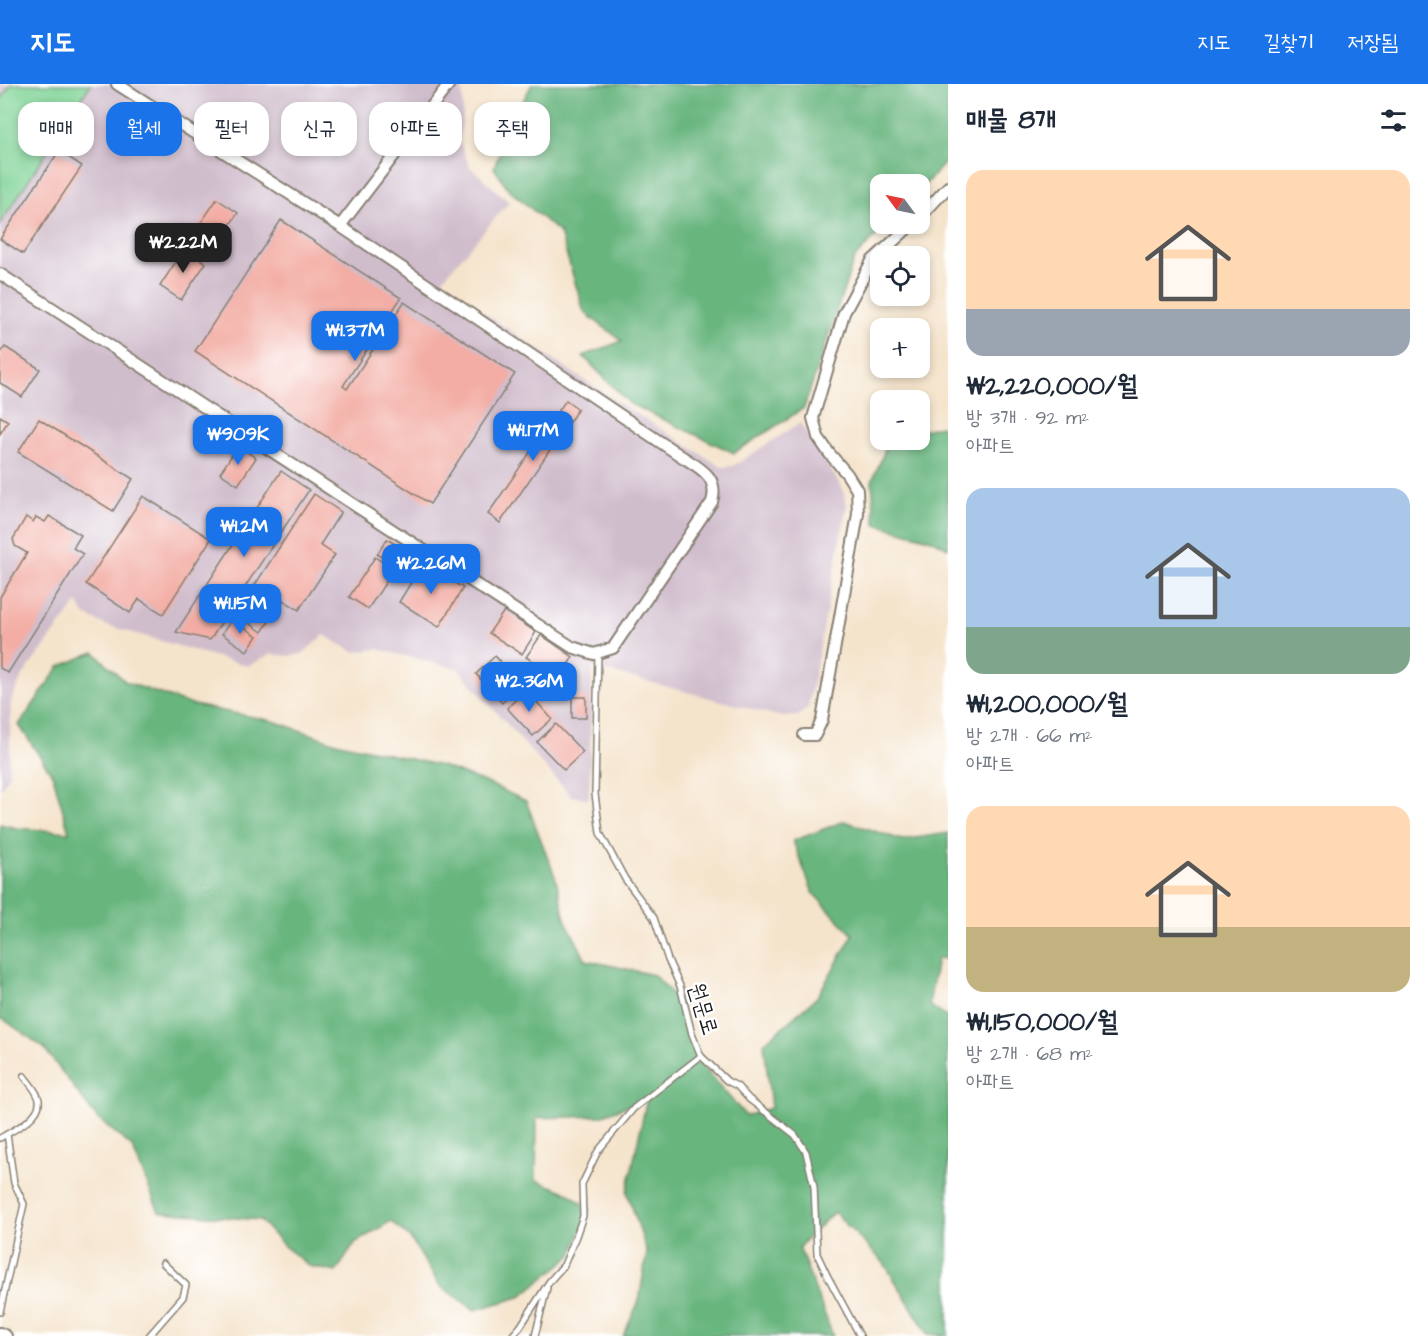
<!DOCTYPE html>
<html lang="ko">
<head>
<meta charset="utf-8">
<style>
	body { margin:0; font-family:"Architects Daughter","Poor Story",sans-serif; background:#f2f2f3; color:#1f2937; height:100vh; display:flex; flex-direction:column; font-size:22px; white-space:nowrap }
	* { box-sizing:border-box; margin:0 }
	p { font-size:20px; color:#747a83 }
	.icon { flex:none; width:33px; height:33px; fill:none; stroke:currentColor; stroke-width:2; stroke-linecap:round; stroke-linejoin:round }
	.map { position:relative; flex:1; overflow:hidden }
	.drawer { display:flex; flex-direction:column; background:#fff; width:480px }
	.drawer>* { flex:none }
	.banner { position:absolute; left:18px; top:18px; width:570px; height:54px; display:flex; gap:12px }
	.needle { width:39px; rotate:303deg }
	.fabs { position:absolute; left:870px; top:90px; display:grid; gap:12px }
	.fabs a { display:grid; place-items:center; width:60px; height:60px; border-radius:12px; background:#fff; box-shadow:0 3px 9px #0003; font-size:30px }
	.price { position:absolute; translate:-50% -51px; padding:0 14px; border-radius:12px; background:#1a73e8; color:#fff; font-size:20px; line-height:39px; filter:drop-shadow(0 2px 3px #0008) }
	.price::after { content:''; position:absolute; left:50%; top:36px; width:18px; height:14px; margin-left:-9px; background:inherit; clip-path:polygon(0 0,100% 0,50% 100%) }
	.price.current { background:#222; color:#fff }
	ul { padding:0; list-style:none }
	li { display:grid; align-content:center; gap:12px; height:318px; padding:0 18px }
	li span { display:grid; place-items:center; height:186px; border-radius:18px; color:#555 }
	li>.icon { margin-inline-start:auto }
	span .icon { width:108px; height:108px; fill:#fffc; stroke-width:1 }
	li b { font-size:26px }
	h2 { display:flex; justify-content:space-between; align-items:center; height:72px; padding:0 18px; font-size:26px }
	.tag { padding:0 21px; border-radius:18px; background:#fff; box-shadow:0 3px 9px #0003; font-size:21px; line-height:54px }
	.tag.current { background:#1a73e8; color:#fff }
	header { display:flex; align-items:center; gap:36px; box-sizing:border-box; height:84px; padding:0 30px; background:#1a73e8; color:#fff }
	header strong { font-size:28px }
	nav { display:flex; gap:33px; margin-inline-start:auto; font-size:21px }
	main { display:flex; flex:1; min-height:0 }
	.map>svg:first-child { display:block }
	.industrial { fill:#d0bdcc }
	.green { fill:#7fd395; stroke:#4e7858; stroke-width:1.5 }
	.forest { fill:#67b57e; stroke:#42684d; stroke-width:1.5 }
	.building { fill:#f3ada4 }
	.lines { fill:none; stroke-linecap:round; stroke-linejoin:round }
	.lane-casing { stroke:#888074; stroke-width:8 }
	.street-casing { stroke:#888074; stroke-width:14 }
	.lane { stroke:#fff; stroke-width:5 }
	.street { stroke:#fff; stroke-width:10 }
	.labels { text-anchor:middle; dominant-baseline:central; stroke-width:4.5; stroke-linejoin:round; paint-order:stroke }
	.street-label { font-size:22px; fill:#1c1c1c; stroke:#fff }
</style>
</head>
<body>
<header>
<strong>지도</strong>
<nav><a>지도</a><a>길찾기</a><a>저장됨</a></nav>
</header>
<main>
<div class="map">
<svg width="948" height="1252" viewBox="0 0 948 1252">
	<rect width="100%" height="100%" fill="#fff"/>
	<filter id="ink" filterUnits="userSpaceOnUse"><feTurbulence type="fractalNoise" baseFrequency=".0167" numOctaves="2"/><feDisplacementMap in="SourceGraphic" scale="12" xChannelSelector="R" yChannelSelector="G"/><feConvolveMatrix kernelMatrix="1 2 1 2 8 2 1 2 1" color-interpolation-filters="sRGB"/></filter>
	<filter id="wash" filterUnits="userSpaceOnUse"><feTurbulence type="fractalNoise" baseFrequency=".008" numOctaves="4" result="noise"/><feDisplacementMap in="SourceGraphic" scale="24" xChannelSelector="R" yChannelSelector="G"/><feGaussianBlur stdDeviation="1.35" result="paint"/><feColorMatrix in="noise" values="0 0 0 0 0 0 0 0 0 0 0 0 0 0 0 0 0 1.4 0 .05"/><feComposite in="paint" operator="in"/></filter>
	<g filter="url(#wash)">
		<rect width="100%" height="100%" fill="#f5e4cc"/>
		<path class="industrial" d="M0,0h462l1,31 -4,26 11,26 39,35 -66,77 1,6 78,54 97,64 103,64 11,-1 67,-43 43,66 4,16 -39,203 -10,8 -16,1 -190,-50 -3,132 -18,-3 -113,-127 -81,-20 -23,3 -30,-17 -22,19 -12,2 -19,-2 -23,12 -143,-41 -20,-10 -8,-12 -54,72 -12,26 -2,75 -9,13z"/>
		<path class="green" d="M11,0h80l-91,140v-123z"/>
		<path class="forest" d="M532,0h416v76l-28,30v-6h-40v40h7l-33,35 -50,149 -70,45 -104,-49 -47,-48 39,-15 -38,-29 -24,-79 -51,-43 -15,-22 14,-39z
			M940,342l8,3v119l-15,-8 -58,-16 -3,-43 17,-41h31v-9z
			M94,568l32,30 63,22 84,17 58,20 111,25 45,17 39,18 30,78 9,40 21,41 68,15 25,26 18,59 49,56 25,-8 -7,-65 53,-46 36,-62 -40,-42 -20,-52 51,-20 58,19 46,-7v126l-11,-1 -8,47 19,13v318l-20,-2 -44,-71 -50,-51 -35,35 34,89h-210l16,-35 8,-49 -20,-60 20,-94 -46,18 -64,2 -1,62 32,13 22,15 -18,47 -52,42 -45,13 -35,-24 -30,-48 -19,-17 -36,22 -19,29 -27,-6 -25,-20 -24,-26 -101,-8 -27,-65 -36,-30 -52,-69 -41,-29h-3v-195l16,4 53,4 -16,-56 -34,-51 40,-58z"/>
		<g id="blocks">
			<path class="building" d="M59,67l23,15 -59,88 -23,-15z
				M217,115l21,14 -25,37 -21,-14z
				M281,136l120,78 -58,88 4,3 57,-87 111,72 -85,130 -235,-153z
				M184,165l22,14 -25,37 -21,-14z
				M5,263l35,22 -18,28 -22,-14v-29z
				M566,316l12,9 -78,114 -12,-9z
				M0,332l8,5 -8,13z
				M39,335l94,60 -20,32 -95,-59z
				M238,362l18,12 -18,27 -18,-12z
				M281,387l28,19 -99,150 -34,-8z
				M314,410l27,18 -21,33 15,10 -36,55 -16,-10 -21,32 -26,-18z
				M143,412l68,43 -48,75 -24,-15 -9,14 -44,-29z
				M49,432l32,19 -8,13 10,6 -75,119 -8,-5v-71l27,-44 -12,-7 -2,-7 13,-22 7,5 3,-5 9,5z
				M387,455l16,10 -10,15 -16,-10z
				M375,473l19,13 -26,39 -19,-12z
				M423,479l40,25 -24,39 -40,-25z
				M504,527l32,21 -14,22 -33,-21z
				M232,535l25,17 -10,15 -25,-17z
				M541,551l32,22 -14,21 -33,-21z
				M495,572l26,29 -19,18 -26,-29z
				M526,606l26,29 -19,17 -26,-28z
				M572,613h14v21h-14z
				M556,640l27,28 -19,18 -27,-28z"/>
		</g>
	</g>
	<g filter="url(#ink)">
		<use href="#blocks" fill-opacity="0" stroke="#888074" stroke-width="1.5"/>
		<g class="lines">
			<defs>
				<path id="lane" d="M598,568l-3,142 5,39 25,46 29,39 14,42 12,26 12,48 9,22 26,25 10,5 12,13 46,36 11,17 8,35 3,67 11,23 32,59
					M0,1054c12,-7 42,-21 39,-38 -1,-8 -10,-17 -15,-24
					M0,1228l24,-108 -10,-21 -7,-49
					M149,1252l34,-39 3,-12 -23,-22
					M512,1252l8,-9 29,-45 15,-17 12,-29 7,-20 -1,-32 16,-33 36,-43 67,-52
					M535,1252l12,-48"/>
				<path id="street" d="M920,133l28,-30
					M340,142l109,-142
					M0,190l572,373 22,7 19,-6 99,-146c8,-27 -15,-35 -34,-48l-338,-228 -223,-142
					M804,651h11l7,-15 36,-206 -1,-24 -10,-16 -18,-21 -11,-16 -5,-19 31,-105 28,-52 40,-37
					M0,1249l6,3"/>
			</defs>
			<use href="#lane" class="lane-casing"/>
			<use href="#street" class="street-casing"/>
			<use href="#lane" class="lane"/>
			<use href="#street" class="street"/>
		</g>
	</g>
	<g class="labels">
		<g class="street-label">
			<text transform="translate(703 925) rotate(73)">원문로</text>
		</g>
	</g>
</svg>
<div class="fabs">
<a><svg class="needle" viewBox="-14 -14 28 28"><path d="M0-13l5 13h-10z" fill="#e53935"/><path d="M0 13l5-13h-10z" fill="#747a83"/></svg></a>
<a><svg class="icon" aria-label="locate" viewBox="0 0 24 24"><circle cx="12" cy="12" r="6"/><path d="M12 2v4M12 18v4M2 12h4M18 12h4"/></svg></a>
<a>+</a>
<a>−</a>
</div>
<b class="price current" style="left:183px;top:190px">₩2.22M</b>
<b class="price" style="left:355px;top:278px">₩1.37M</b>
<b class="price" style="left:533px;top:378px">₩1.17M</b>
<b class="price" style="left:238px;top:382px">₩909K</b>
<b class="price" style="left:244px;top:474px">₩1.2M</b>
<b class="price" style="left:431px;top:511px">₩2.26M</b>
<b class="price" style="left:240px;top:551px">₩1.15M</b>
<b class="price" style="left:529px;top:629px">₩2.36M</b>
<div class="banner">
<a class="tag">매매</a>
<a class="tag current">월세</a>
<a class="tag">필터</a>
<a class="tag">신규</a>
<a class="tag">아파트</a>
<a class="tag">주택</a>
</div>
</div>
<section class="drawer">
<h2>매물 8개<svg class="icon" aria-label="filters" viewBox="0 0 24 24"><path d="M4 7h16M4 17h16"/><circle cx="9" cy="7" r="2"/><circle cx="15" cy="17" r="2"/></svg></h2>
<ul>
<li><span style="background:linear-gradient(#ffd9b3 75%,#9aa5b1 0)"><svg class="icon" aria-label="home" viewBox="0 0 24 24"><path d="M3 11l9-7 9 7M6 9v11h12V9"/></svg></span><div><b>₩2,220,000/월</b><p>방 3개 · 92 m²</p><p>아파트</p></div></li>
<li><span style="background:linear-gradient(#a9c7e8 75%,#7fa58c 0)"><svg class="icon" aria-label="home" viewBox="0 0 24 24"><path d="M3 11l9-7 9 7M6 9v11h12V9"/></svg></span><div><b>₩1,200,000/월</b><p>방 2개 · 66 m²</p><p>아파트</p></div></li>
<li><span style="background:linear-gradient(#ffd9b3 65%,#c2b280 0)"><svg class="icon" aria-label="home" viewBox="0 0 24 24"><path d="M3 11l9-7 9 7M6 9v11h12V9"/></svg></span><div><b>₩1,150,000/월</b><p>방 2개 · 68 m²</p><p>아파트</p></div></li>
</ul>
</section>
</main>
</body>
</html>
